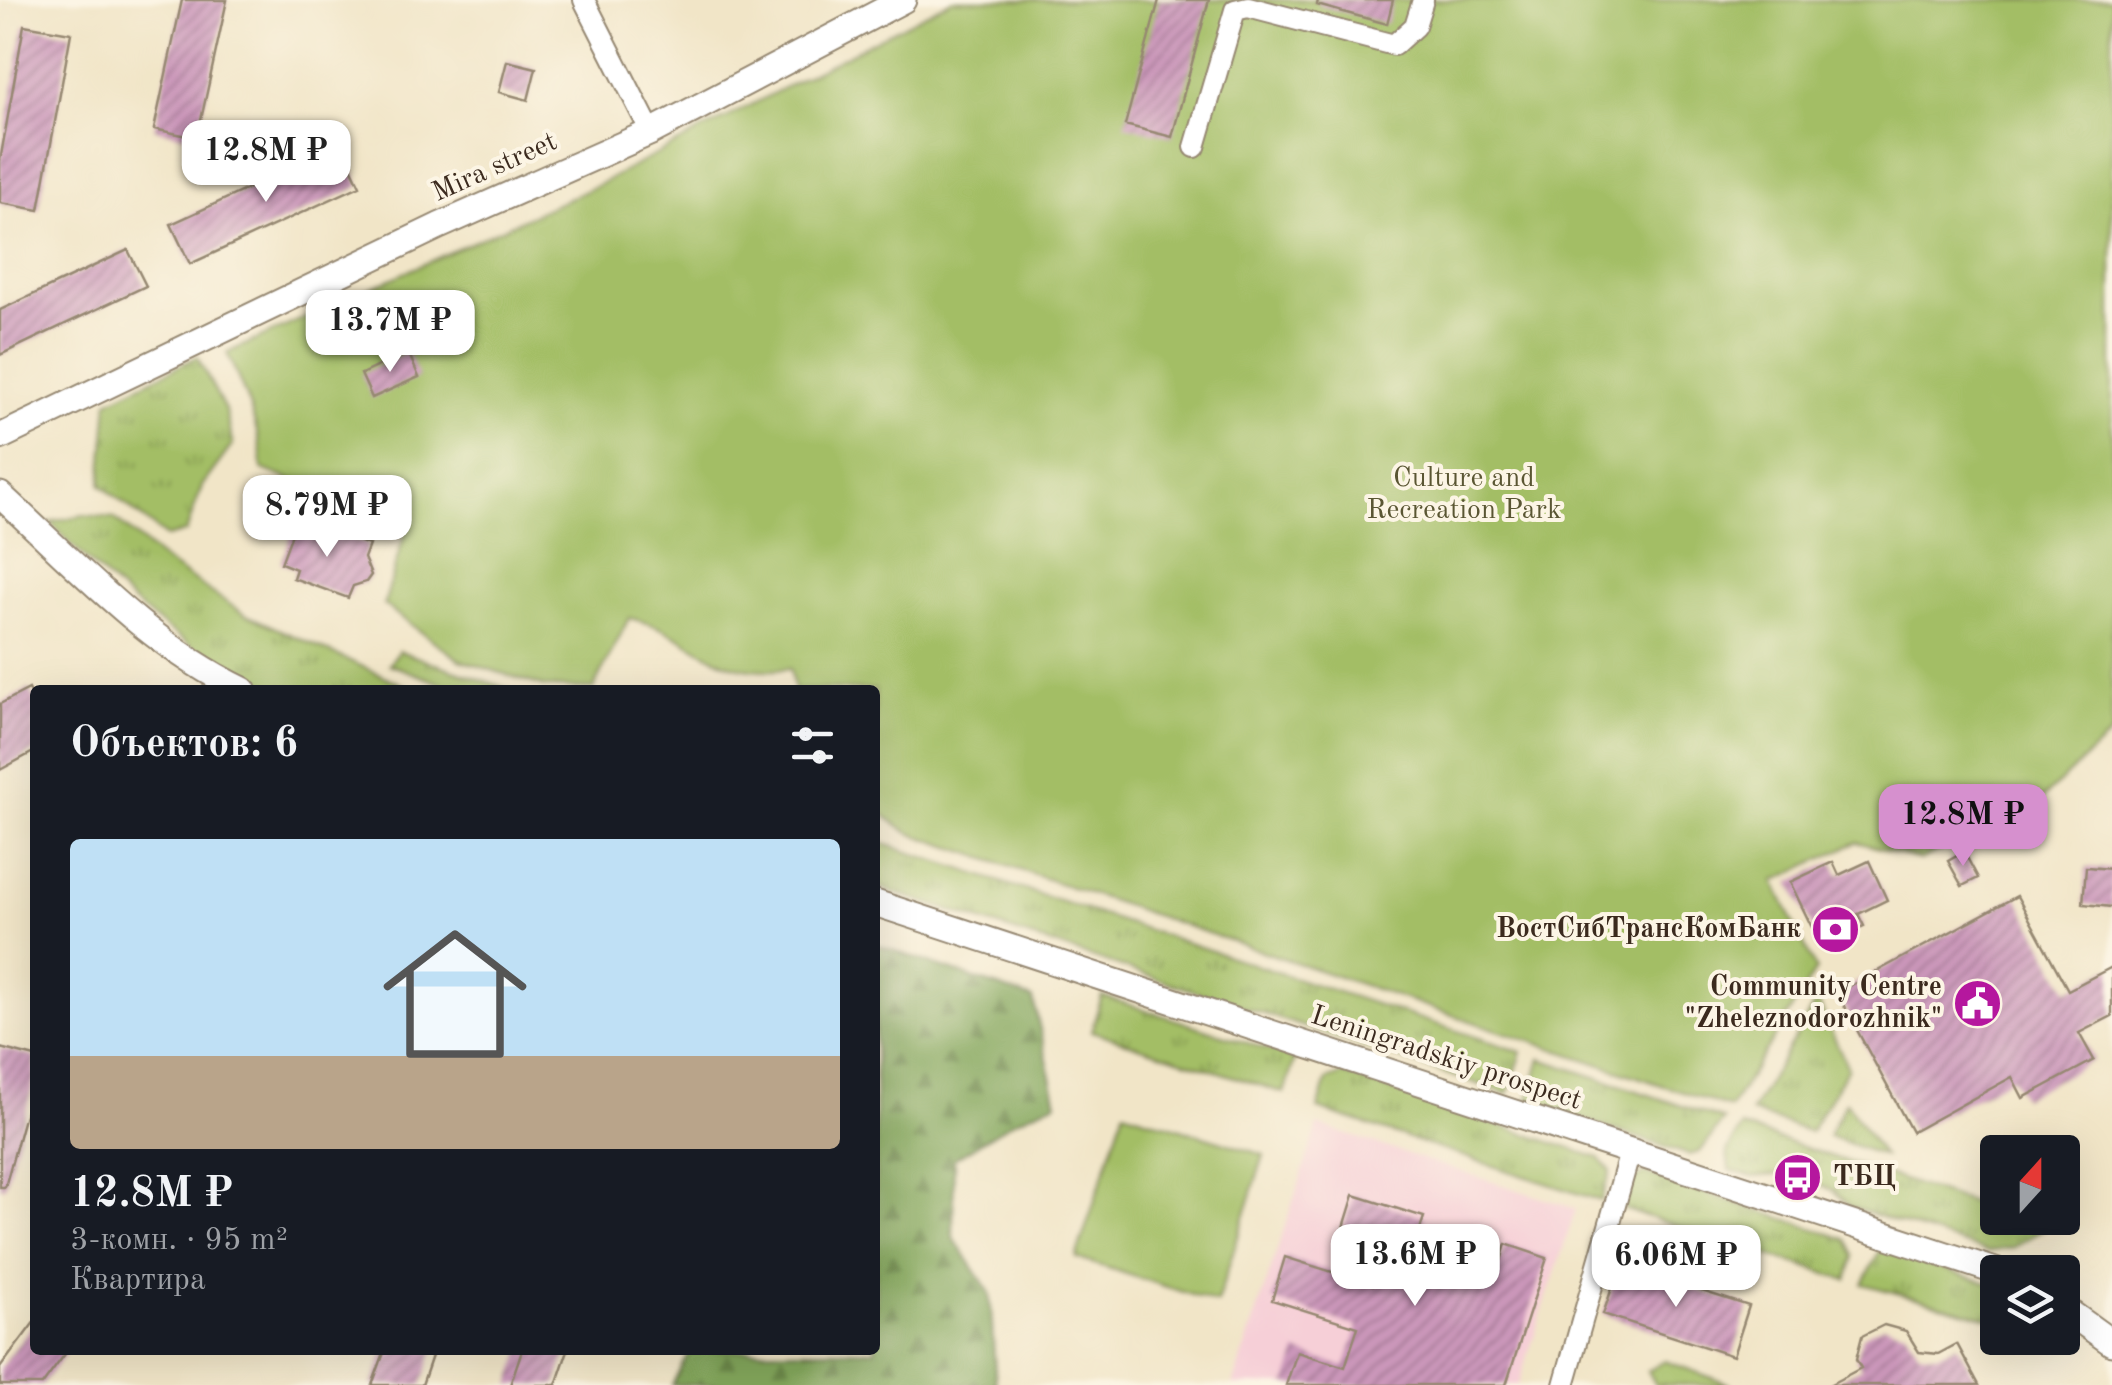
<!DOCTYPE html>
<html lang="ru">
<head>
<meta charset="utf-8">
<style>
	body { margin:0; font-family:"Old Standard TT",serif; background:#242831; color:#f1f3f6; height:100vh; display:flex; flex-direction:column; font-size:38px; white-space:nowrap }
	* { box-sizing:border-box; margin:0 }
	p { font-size:32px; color:#9ea1a6 }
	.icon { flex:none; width:55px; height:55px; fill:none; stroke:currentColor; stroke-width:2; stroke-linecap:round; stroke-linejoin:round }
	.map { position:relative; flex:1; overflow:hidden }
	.sheet { position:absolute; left:30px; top:685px; width:850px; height:670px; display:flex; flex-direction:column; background:#171b24; border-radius:10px; box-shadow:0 10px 40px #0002 }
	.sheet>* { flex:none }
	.needle { width:65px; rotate:21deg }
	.controls { position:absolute; left:1980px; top:1135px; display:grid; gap:20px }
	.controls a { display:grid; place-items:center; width:100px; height:100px; border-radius:10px; background:#171b24; box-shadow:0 10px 40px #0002; font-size:50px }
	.price { position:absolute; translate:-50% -85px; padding:0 22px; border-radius:20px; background:#fff; color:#222; font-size:32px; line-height:65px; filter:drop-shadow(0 2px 5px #0008) }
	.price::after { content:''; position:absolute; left:50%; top:60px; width:30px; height:22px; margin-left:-15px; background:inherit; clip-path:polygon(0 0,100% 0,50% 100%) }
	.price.selected { background:#d690ce; color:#111 }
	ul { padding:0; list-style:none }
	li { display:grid; align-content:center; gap:20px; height:530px; padding:0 40px }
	li span { display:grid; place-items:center; height:310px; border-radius:10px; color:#555 }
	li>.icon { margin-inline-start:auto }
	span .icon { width:180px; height:180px; fill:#fffc; stroke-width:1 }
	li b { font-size:42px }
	h2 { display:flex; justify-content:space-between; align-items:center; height:120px; padding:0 40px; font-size:42px }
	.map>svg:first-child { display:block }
	.built { fill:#f6cfd7 }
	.grass { fill:url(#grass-tufts); stroke:#6f7442; stroke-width:2.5 }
	.forest { fill:url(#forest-firs); stroke:#5e683c; stroke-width:2.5 }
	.park { fill:#a3be65; stroke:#6f7442; stroke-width:2.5 }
	.building { fill:url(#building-hatch) }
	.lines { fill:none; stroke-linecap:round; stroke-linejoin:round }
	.minor-casing { stroke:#968872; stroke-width:24 }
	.tertiary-casing { stroke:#968872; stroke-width:29 }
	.minor { stroke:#fff; stroke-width:20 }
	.tertiary { stroke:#fff; stroke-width:25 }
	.labels { text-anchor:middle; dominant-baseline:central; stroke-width:8; stroke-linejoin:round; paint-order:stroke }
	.street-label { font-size:28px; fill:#3b2a1e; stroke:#fcf5e5 }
	.park-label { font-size:28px; fill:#5a5633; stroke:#fcf5e5 }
	.poi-label { font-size:28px; font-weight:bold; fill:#3b2a1e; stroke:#fcf5e5; text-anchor:end }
</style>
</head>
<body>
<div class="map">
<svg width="2112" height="1385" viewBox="0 0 2112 1385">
	<defs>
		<pattern id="grass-tufts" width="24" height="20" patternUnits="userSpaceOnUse" patternTransform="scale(2.5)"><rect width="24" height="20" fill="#a3be65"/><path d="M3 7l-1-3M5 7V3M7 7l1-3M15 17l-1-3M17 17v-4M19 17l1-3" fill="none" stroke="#869b53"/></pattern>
		<pattern id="forest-firs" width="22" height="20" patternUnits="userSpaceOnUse" patternTransform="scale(2.5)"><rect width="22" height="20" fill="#82a55a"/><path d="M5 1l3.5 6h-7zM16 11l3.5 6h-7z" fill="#6c874a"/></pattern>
		<pattern id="building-hatch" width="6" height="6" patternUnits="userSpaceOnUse" patternTransform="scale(2.5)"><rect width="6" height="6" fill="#cb97ba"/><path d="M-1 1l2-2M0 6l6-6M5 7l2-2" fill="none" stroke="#a67b97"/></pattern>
	</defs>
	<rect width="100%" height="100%" fill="#fcf5e5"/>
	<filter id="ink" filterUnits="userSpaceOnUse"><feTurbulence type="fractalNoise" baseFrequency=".01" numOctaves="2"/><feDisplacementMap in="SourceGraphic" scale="20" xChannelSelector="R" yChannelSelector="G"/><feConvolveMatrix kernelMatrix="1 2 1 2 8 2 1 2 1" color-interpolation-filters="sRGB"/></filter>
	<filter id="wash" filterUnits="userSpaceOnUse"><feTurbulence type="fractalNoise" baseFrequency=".0048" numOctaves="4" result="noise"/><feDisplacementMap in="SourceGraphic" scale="40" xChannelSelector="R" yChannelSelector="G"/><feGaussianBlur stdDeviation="2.25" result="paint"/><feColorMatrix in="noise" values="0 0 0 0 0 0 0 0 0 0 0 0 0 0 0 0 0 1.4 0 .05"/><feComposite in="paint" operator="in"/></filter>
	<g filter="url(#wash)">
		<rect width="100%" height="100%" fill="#f1e5c7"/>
		<path class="built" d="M1318,1125l258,84 -58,176h-285z"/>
		<path class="grass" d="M197,357l29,55 7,32 -31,42 -16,46 -20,5 -65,-52 7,-84z
			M84,515l30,3 49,42 81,54 171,76c-38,0 -94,8 -130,-1 -85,-19 -177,-105 -235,-167z
			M399,651l112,39h-53l-69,-26z
			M875,841l647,211 -14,42 -633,-208z
			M1102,996l193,62 -11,35 -193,-62z
			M1817,1000l31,68 -38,64 -59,-20z
			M1541,1059l183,61 -24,32 -11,3 -161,-54z
			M1343,1074l256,84 12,13 -10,30 -283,-92 9,-29z
			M1846,1102l37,54 -55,-20z
			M1742,1127l255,84 1,7h18l30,9 -32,20 -26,5 -138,-45 -17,-17 -46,-16 -35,3 -23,-7 -2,-19z
			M1645,1173l201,66 8,17 -7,24 -224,-71 11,-30z
			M1881,1249l116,37v34l-134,-36z
			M1665,1361l67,24h-76l-8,-14z"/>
		<path class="forest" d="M875,944l158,55 24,103 -43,19 -60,38 -1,78 37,56 6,92h-324l18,-35h185z"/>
		<path class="park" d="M952,0h1160v733l-70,66 -121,61 -64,-18 -83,39 42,89 -86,138 -821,-275 -34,-24v-119h-81l-4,-21c-85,9 -91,-36 -161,-51l-36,71 -48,-2 -85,-27 -76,-55 23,-80 -145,-56c-1,-42 -18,-78 -35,-116l367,-166z
			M1124,1111l140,44 -47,148 -141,-45z"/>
		<g id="blocks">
			<path class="building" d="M182,0h45l-30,138 -43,-9z
				M1159,0h50l-37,137 -47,-12z
				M1318,0h75l-6,24 -70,-19z
				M24,25l47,8 -32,177 -39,-7v-42z
				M507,61l29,7 -8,32 -29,-8z
				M341,146l19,40 -170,78 -19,-40z
				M128,250l18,36 -146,69v-45z
				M408,352l11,25 -47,21 -11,-24z
				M313,523l56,22 -5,13 7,17 -5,7 -13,4 -5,12 -55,-20 3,-9 -15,-6 14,-37 15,6z
				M29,689l6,11v51l-35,19v-66z
				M1964,852l14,26 -16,8 -14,-25z
				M1869,861l18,39 -29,14 6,12 -43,20 -31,-64 43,-20 6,13z
				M2086,867l26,2v38l-29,-3z
				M2017,896l51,94 44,-23v49l-33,17 15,27 -71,38 -11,-21 -100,55 -75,-139z
				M0,1048l35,9v21l-30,109h-5z
				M1354,1195l70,22 -17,53 37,12 11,-36 46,15 5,-17 41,14 -41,127h-220l11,-33 48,15 13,-40 -86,-27 13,-43 88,28 11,-34 -43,-14z
				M1620,1265l129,41 -16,50 -130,-42z
				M35,1321v29h33l-26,35h-42v-17z
				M1884,1325l22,6 13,21 19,2 19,-10 22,41h-150l32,-17 -5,-9 6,-23z
				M385,1350h49l-12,35h-50z
				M522,1350h46l-12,35h-46z"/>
		</g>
	</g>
	<g filter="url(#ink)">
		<use href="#blocks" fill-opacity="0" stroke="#968872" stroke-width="2.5"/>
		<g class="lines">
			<defs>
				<path id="minor" d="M584,0l67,132
					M1195,147l40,-137 13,-3 146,38 21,-19 8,-26
					M1564,1385l66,-233"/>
				<path id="tertiary" d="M0,437l439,-211 212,-94 252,-132
					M0,495c77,70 147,149 243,195
					M875,903l1123,369
					M2062,1307l50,36"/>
			</defs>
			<use href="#minor" class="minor-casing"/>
			<use href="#tertiary" class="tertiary-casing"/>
			<use href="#minor" class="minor"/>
			<use href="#tertiary" class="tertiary"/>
		</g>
	</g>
	<defs>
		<symbol id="bank-disc" viewBox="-11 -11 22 22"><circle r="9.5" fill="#b5179e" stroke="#fcf5e5"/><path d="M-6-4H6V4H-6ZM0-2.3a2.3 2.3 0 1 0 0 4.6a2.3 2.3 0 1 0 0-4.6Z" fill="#fff"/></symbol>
		<symbol id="civic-disc" viewBox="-11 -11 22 22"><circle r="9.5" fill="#b5179e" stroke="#fcf5e5"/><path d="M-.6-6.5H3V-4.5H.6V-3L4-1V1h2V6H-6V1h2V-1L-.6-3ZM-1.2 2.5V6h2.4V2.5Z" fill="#fff"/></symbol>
		<symbol id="bus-disc" viewBox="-11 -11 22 22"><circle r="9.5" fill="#b5179e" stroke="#fcf5e5"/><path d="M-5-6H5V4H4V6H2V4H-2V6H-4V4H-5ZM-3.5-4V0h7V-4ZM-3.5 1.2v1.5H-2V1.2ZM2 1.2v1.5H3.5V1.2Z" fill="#fff"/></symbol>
	</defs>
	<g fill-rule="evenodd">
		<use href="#bank-disc" x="1808" y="902" width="55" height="55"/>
		<use href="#civic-disc" x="1950" y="976" width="55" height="55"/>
		<use href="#bus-disc" x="1770" y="1150" width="55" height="55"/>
	</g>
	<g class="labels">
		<g class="street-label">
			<text transform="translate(495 168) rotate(-24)">Mira street</text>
			<text transform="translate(1446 1059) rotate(18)">Leningradskiy prospect</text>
		</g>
		<g class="park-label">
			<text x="1464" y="479">Culture and<tspan x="1464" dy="32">Recreation Park</tspan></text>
		</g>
		<g class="poi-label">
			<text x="1801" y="930">ВостСибТрансКомБанк</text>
			<text x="1942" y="988">Сommunity Сentre<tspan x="1942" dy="32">"Zheleznodorozhnik"</tspan></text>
			<text x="1833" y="1178" text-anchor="start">ТБЦ</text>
		</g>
	</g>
</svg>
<div class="controls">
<a><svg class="needle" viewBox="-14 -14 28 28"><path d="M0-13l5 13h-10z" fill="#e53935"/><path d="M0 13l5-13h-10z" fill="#9ea1a6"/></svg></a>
<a><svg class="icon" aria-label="layers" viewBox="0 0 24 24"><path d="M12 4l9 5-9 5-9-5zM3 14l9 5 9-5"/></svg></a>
</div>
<b class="price" style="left:266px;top:205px">12.8M ₽</b>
<b class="price" style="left:390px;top:375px">13.7M ₽</b>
<b class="price" style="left:327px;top:560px">8.79M ₽</b>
<b class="price selected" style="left:1963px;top:869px">12.8M ₽</b>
<b class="price" style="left:1415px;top:1309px">13.6M ₽</b>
<b class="price" style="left:1676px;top:1310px">6.06M ₽</b>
<section class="sheet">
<h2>Объектов: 6<svg class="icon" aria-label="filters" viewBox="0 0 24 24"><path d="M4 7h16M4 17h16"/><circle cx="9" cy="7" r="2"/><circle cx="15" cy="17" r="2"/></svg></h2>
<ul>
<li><span style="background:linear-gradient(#bfe0f5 70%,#b9a48a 0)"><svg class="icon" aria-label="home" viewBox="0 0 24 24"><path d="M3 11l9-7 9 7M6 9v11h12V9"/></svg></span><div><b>12.8M ₽</b><p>3-комн. · 95 m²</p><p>Квартира</p></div></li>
</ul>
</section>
</div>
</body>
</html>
